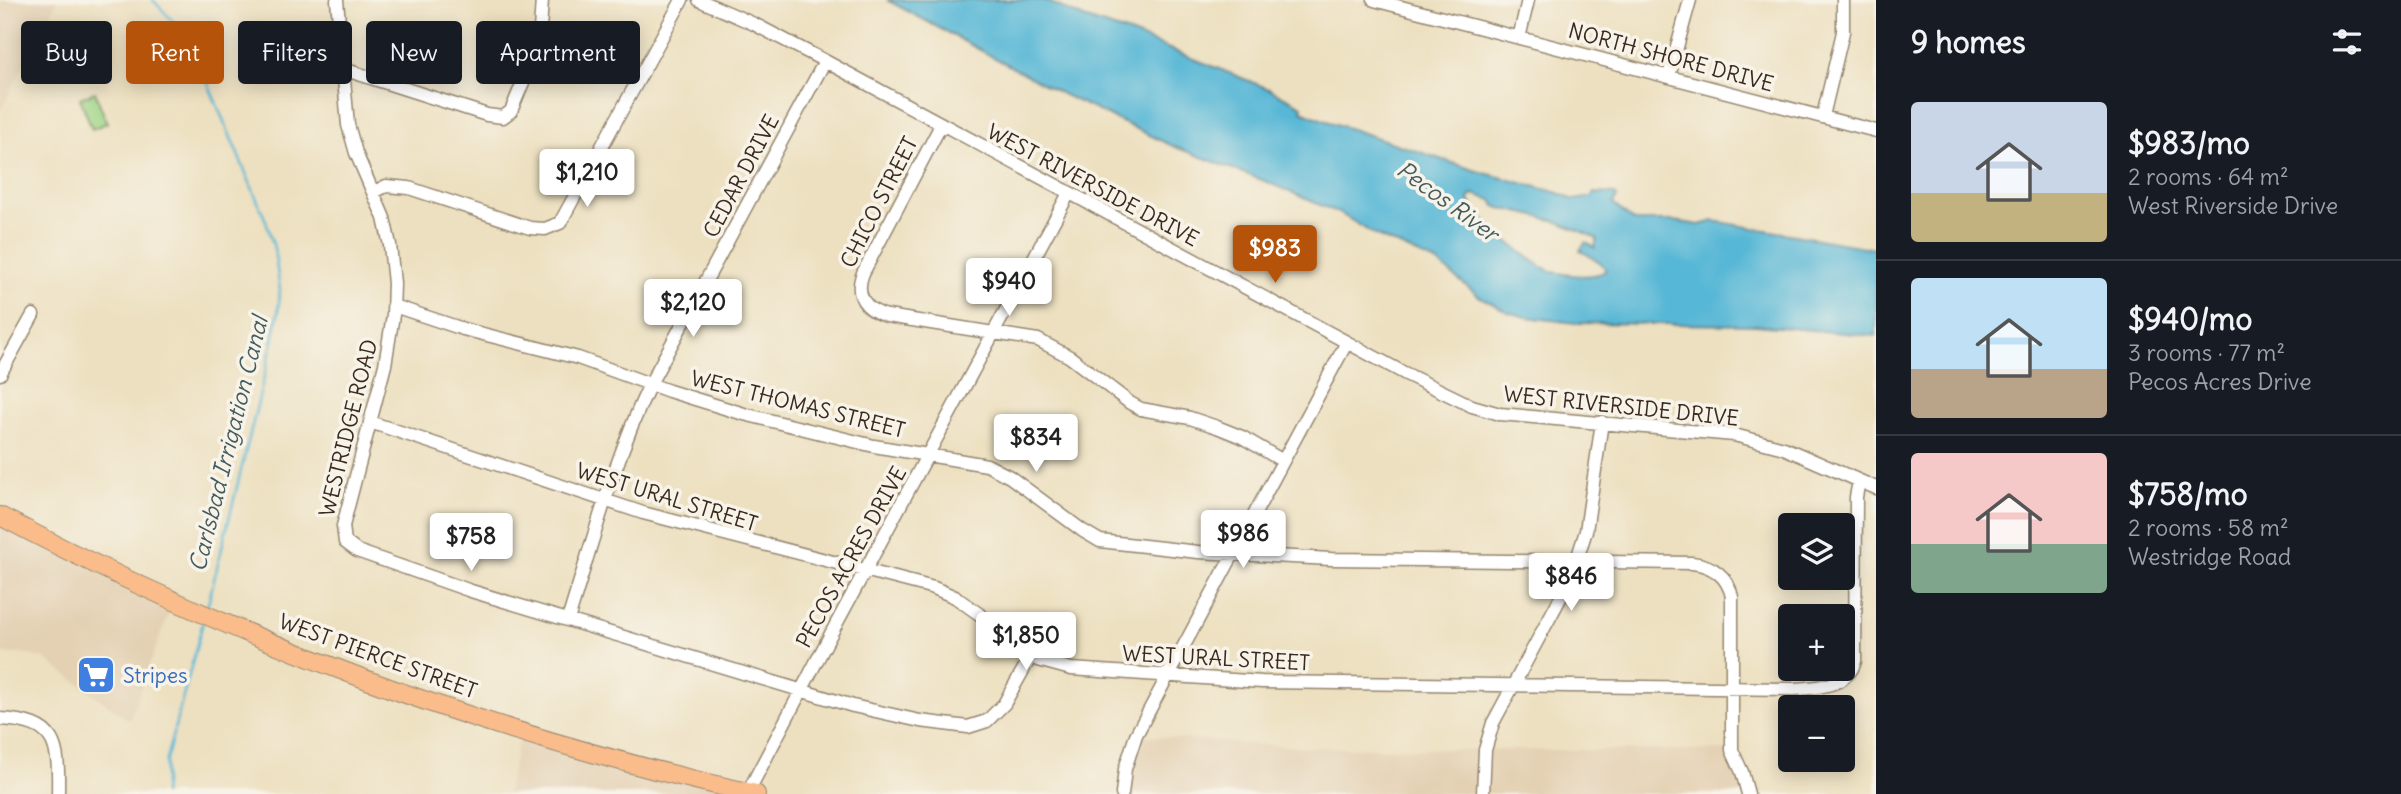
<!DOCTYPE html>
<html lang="en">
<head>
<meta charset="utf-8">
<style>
	body { margin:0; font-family:Delius,sans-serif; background:#20242c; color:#f1f3f6; height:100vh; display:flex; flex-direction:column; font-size:26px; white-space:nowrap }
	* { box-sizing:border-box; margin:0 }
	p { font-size:23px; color:#9ea1a6 }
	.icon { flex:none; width:38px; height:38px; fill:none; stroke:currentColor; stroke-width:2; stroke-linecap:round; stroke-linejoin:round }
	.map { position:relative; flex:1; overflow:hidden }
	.details { display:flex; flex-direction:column; background:#171b24; width:525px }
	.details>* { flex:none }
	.guide { position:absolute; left:21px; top:21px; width:665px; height:63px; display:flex; gap:14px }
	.buttons { position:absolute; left:1778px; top:513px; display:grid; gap:14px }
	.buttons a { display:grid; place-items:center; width:77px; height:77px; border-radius:7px; background:#171b24; box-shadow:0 4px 18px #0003; font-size:35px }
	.price { position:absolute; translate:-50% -60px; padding:0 16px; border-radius:7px; background:#fff; color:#222; font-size:23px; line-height:46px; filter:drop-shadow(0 2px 4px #0008) }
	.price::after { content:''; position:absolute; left:50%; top:42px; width:21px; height:16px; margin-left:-10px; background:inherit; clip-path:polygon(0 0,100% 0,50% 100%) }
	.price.selected { background:#b45309; color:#fff }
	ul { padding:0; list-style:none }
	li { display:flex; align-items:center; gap:21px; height:175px; padding:0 35px }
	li+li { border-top:2px solid #363941 }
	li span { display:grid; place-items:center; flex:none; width:196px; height:140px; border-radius:7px; color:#555 }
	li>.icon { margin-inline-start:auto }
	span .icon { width:84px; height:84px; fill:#fffc; stroke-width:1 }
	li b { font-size:30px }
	h2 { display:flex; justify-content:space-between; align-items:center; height:84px; padding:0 35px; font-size:30px }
	.pill { padding:0 24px; border-radius:7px; background:#171b24; box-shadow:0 4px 18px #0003; font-size:24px; line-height:63px }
	.pill.selected { background:#b45309; color:#fff }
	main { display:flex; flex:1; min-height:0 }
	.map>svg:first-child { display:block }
	.built { fill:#e4d1b4 }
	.green { fill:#9ed485; stroke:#6c7f52; stroke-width:2 }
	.water { fill:#57b7d6; stroke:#49707a; stroke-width:2; fill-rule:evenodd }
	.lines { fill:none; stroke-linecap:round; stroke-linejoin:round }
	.stream { stroke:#57b7d6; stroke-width:2.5 }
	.minor-casing { stroke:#94856f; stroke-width:15 }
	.highway-casing { stroke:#94856f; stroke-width:20 }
	.minor { stroke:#fff; stroke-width:12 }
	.highway { stroke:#f9bc8a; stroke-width:18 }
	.labels { text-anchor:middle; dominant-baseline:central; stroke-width:7; stroke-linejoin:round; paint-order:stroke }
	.street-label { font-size:21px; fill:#3b2a1e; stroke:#f7f3e8 }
	.shop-label { font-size:21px; fill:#366cbe; stroke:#f7f3e8; text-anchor:start }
	.water-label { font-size:23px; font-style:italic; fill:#455b5e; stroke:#f7f3e8 }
</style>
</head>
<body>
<main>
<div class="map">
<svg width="1876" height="794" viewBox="0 0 1876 794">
	<rect width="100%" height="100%" fill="#f7f3e8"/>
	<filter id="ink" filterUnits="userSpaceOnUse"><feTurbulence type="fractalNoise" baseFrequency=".0143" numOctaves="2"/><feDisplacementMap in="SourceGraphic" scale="14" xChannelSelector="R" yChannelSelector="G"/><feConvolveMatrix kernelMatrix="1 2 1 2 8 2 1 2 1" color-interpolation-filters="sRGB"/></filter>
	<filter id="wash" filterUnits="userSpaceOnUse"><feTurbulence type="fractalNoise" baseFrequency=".00686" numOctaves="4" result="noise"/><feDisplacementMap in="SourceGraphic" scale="28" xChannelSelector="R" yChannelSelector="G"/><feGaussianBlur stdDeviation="1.57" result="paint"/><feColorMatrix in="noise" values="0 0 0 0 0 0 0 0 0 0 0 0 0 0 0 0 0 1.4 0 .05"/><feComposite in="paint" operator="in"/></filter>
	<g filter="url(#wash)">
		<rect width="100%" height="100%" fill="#ede0c0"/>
		<path class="built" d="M0,0h58l-10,20 9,5 -23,45 -10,-5 -24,47z
			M0,516l174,84 -45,120 -85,-61 -18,-5h-26z
			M521,731l235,63h-250z
			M1136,735l160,12 189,3h247l16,44h-626z"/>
		<path class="green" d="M95,92l12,31 -15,6 -12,-31z"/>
		<path class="water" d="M887,0h158l39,18 48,16 137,55 33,17 -1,5 20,8 156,52 82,22 15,7 18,-3 1,-4 22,1 2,3 -4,7 21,17h40l26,4 14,-4 162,28v87l-121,-11 -179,-2 -50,-6 -18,-5 -28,-15 -42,-34 -61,-27 -36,-22 -74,-32 -92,-35 -111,-52zM1473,194l19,6 3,6 5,2 53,12 44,18 -2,10 -9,-6 -6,8 21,13 5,7c-10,10 -49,5 -62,-2 -17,-10 -70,-51 -75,-69z"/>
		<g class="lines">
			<path class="stream" d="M153,0l31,33 17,34 65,154 8,27 6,42 -2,23 -5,28 -66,267
				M163,794l3,-34 37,-138"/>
		</g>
	</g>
	<g filter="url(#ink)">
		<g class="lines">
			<defs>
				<path id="minor" d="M337,0l11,125 8,28 28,65 6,27 4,38 -1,32 -8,50 -42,161 2,16 12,9 114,40 382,115 67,15 48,6 19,-6 17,-17 27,-48
					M699,0l55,24 71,37 579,312 68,33 28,8 234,21 50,13 92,40
					M1374,0l502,131
					M1519,38l9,-38
					M343,69l144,46 16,2 8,-6 28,-67 3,-44
					M1669,76l21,-76
					M1823,116l20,-84v-32
					M941,125l-78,148c-9,22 2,37 24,43l151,24 32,17 60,46 11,6 49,9 27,9 25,10 41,24
					M374,192l12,-6 23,2 121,40 15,1 15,-6 122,-223
					M394,306l69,23 115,29 91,33 75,23 130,32 113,19 23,12 73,54 17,10 98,11 133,7 361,4c20,2 36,13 40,34v153l10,22 6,22
					M0,374l33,-59
					M370,422l273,91 291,75 21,9 24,17 59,46 33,9 191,13 531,7c22,-1 55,-2 62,-28l1,-164 3,-16
					M568,620c25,-80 46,-160 82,-236l175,-323
					M0,719c57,3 59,24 58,75
					M748,792l85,-162 236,-437
					M1122,794l3,-25 11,-34 211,-393
					M1483,794l2,-44 8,-27 78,-145 15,-47 16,-109"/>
				<path id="highway" d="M0,516c237,125 494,221 756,278"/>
			</defs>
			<use href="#minor" class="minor-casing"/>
			<use href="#highway" class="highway-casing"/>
			<use href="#minor" class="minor"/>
			<use href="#highway" class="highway"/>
		</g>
	</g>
	<defs>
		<symbol id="supermarket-square" viewBox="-11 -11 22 22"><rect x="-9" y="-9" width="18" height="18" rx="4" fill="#3f7fe0" stroke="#f7f3e8"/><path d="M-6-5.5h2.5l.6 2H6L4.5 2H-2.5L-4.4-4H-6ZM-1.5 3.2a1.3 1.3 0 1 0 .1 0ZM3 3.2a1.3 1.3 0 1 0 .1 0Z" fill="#fff"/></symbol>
	</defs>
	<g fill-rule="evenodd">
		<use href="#supermarket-square" x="74" y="653" width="44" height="44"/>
	</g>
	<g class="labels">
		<g class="street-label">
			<text transform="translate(1671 57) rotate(15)">NORTH SHORE DRIVE</text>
			<text transform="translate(741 176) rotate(-62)">CEDAR DRIVE</text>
			<text transform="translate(1093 185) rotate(28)">WEST RIVERSIDE DRIVE</text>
			<text transform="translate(879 202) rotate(-63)">CHICO STREET</text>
			<text transform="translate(798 404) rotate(14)">WEST THOMAS STREET</text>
			<text transform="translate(1621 406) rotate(6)">WEST RIVERSIDE DRIVE</text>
			<text transform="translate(348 428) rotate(-76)">WESTRIDGE ROAD</text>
			<text transform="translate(667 497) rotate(17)">WEST URAL STREET</text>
			<text transform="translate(851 557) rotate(-61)">PECOS ACRES DRIVE</text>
			<text transform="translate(378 656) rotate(20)">WEST PIERCE STREET</text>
			<text transform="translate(1216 658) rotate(3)">WEST URAL STREET</text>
		</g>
		<g class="shop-label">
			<text x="123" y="675">Stripes</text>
		</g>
		<g class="water-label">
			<text transform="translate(1448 201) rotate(36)">Pecos River</text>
			<text transform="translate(228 444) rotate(-76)">Carlsbad Irrigation Canal</text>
		</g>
	</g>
</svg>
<div class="buttons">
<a><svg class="icon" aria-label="layers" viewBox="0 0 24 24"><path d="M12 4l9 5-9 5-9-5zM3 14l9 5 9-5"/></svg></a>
<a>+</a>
<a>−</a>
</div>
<b class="price" style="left:587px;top:209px">$1,210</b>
<b class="price selected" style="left:1275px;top:285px">$983</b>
<b class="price" style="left:1009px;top:318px">$940</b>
<b class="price" style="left:693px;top:339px">$2,120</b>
<b class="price" style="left:1036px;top:474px">$834</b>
<b class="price" style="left:1243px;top:570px">$986</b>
<b class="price" style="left:471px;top:573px">$758</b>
<b class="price" style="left:1571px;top:613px">$846</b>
<b class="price" style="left:1026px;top:672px">$1,850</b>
<div class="guide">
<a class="pill">Buy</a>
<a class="pill selected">Rent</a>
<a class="pill">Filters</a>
<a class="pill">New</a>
<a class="pill">Apartment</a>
</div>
</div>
<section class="details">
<h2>9 homes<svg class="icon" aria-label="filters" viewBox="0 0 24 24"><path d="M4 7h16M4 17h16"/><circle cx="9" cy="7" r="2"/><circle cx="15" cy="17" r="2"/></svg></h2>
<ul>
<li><span style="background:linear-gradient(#c9d6e8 65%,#c2b280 0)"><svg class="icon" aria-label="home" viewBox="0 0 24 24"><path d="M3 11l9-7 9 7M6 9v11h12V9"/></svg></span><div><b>$983/mo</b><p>2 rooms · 64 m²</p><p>West Riverside Drive</p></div></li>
<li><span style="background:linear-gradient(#bfe0f5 65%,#b9a48a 0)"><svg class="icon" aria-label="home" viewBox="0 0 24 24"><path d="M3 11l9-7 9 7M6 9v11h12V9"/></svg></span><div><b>$940/mo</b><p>3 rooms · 77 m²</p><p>Pecos Acres Drive</p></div></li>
<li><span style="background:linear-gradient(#f6c9c9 65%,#7fa58c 0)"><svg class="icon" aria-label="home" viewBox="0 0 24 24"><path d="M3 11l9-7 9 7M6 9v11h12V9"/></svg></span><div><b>$758/mo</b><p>2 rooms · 58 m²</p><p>Westridge Road</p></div></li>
</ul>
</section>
</main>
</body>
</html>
